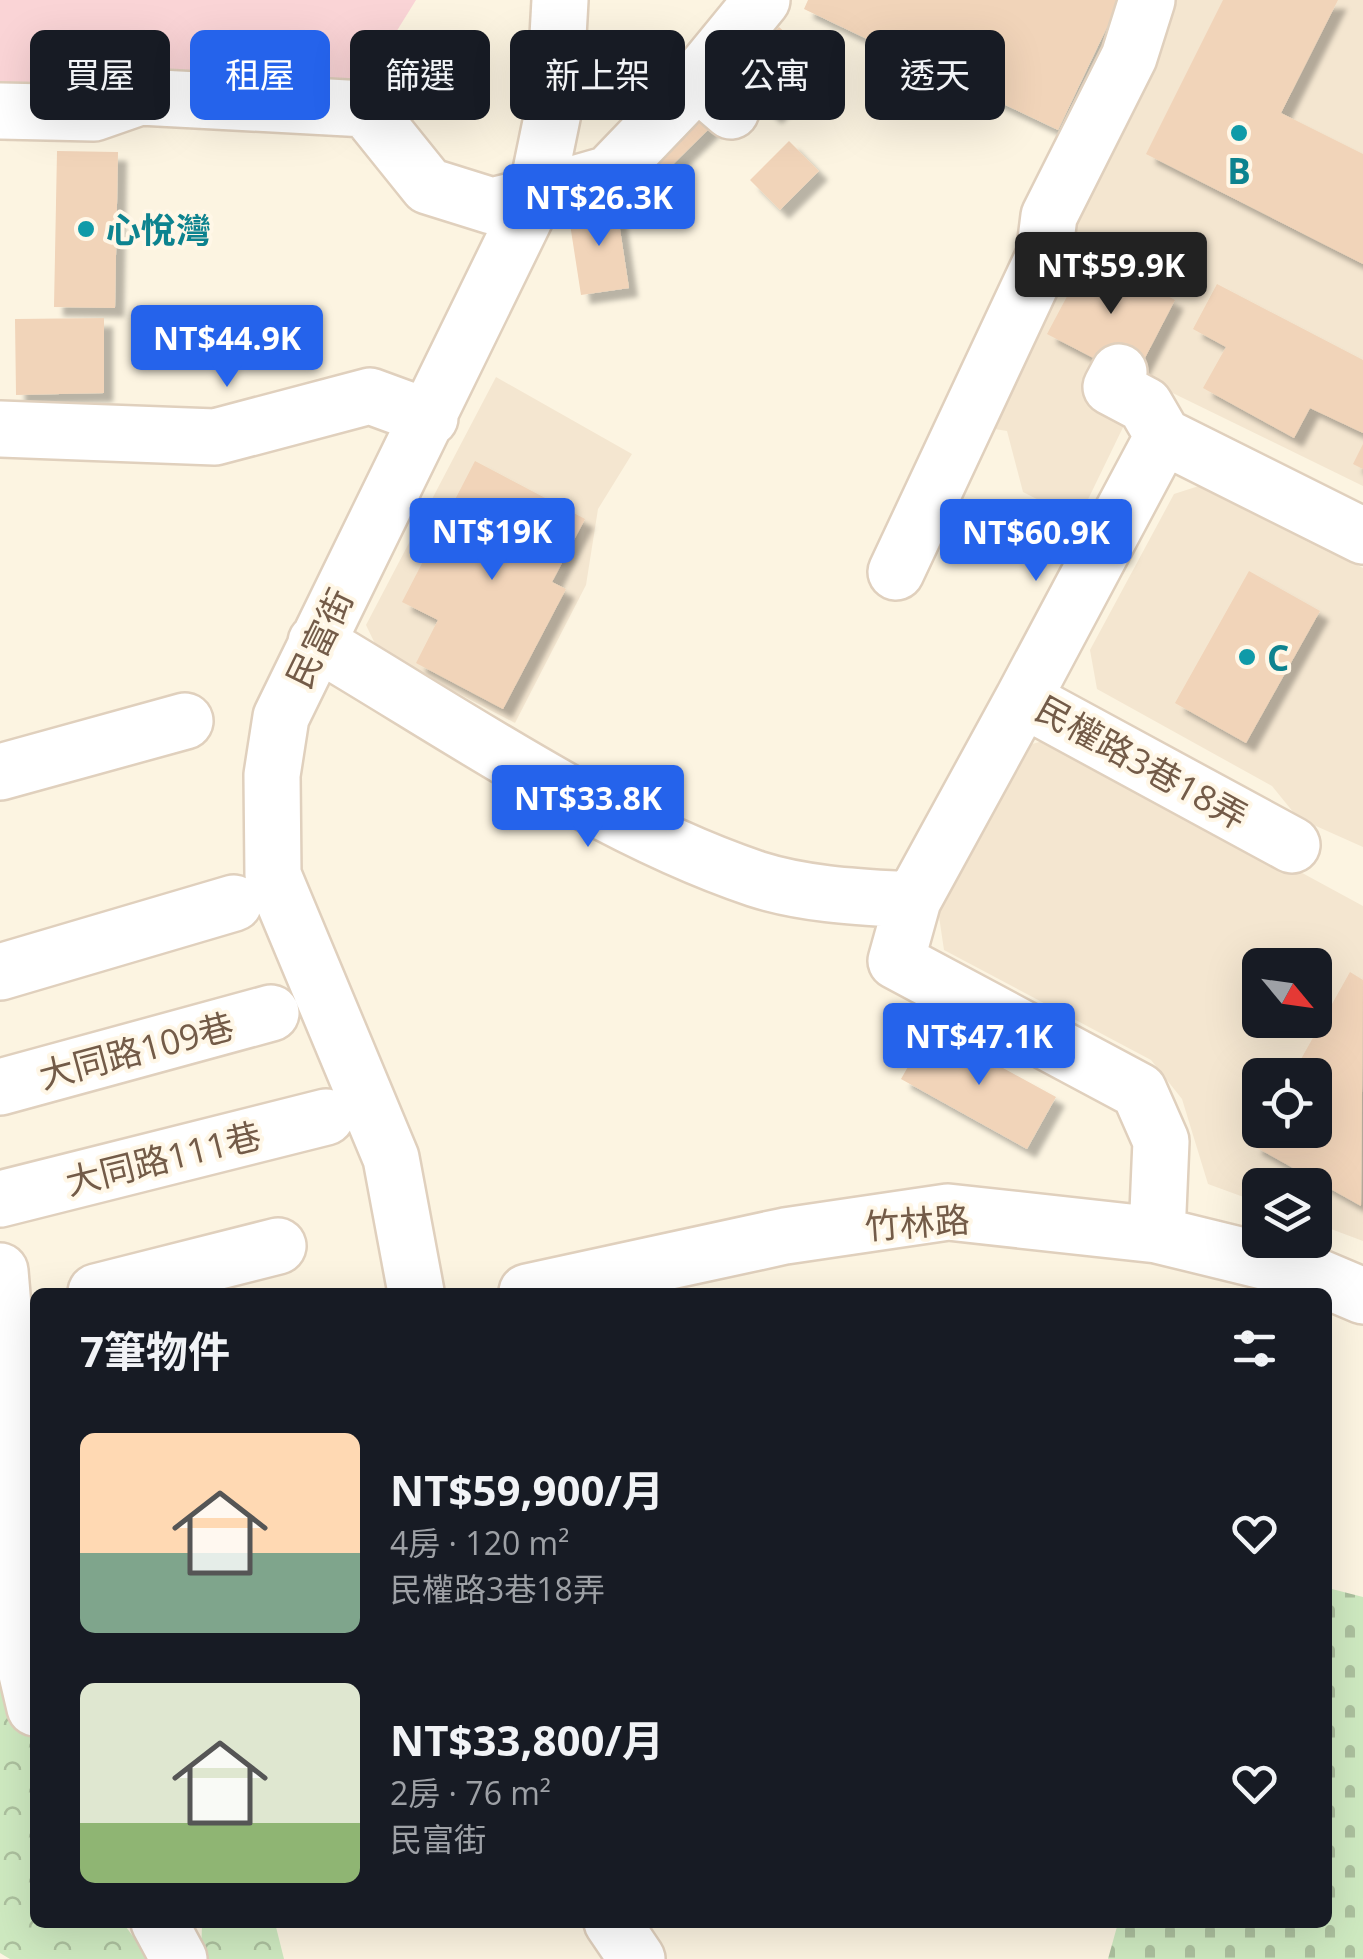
<!DOCTYPE html>
<html lang="zh-TW">
<head>
<meta charset="utf-8">
<style>
	body { margin:0; font-family:"Open Sans","Noto Sans TC",sans-serif; background:#242831; color:#f1f3f6; height:100vh; display:flex; flex-direction:column; font-size:38px; white-space:nowrap }
	* { box-sizing:border-box; margin:0 }
	p { font-size:32px; color:#9ea1a6 }
	.icon { flex:none; width:55px; height:55px; fill:none; stroke:currentColor; stroke-width:2; stroke-linecap:round; stroke-linejoin:round }
	.map { position:relative; flex:1; overflow:hidden }
	.details { position:absolute; left:30px; top:1288px; width:1302px; height:640px; display:flex; flex-direction:column; background:#171b24; border-radius:15px; box-shadow:0 10px 40px #0002 }
	.details>* { flex:none }
	.hud { position:absolute; left:30px; top:30px; width:1305px; height:90px; display:flex; gap:20px }
	.needle { width:65px; rotate:119deg }
	.buttons { position:absolute; left:1242px; top:948px; display:grid; gap:20px }
	.buttons a { display:grid; place-items:center; width:90px; height:90px; border-radius:15px; background:#171b24; box-shadow:0 10px 40px #0002; font-size:50px }
	.price { position:absolute; translate:-50% -85px; padding:0 22px; border-radius:10px; background:#2563eb; color:#fff; font-size:32px; line-height:65px; filter:drop-shadow(0 2px 5px #0008) }
	.price::after { content:''; position:absolute; left:50%; top:60px; width:30px; height:22px; margin-left:-15px; background:inherit; clip-path:polygon(0 0,100% 0,50% 100%) }
	.price.active { background:#222; color:#fff }
	ul { padding:0; list-style:none }
	li { display:flex; align-items:center; gap:30px; height:250px; padding:0 50px }
	li span { display:grid; place-items:center; flex:none; width:280px; height:200px; border-radius:15px; color:#555 }
	li>.icon { margin-inline-start:auto }
	span .icon { width:120px; height:120px; fill:#fffc; stroke-width:1 }
	li b { font-size:42px }
	h2 { display:flex; justify-content:space-between; align-items:center; height:120px; padding:0 50px; font-size:42px }
	.tag { padding:0 35px; border-radius:15px; background:#171b24; box-shadow:0 10px 40px #0002; font-size:35px; line-height:90px }
	.tag.active { background:#2563eb; color:#fff }
	.map>svg:first-child { display:block }
	.residential { fill:#f4e6d0; fill-rule:evenodd }
	.medical { fill:#fad4d6 }
	.forest { fill:url(#forest-crowns) }
	.cemetery { fill:url(#cemetery-stones) }
	.building { fill:#f1d4b9; filter:url(#shadow) }
	.lines { fill:none; stroke-linecap:round; stroke-linejoin:round }
	.minor-casing { stroke:#e0d0bd; stroke-width:60 }
	.minor { stroke:#fff; stroke-width:55 }
	.culture-dot { fill:#0f9aa8; stroke:#fff7e7; stroke-width:4 }
	.labels { text-anchor:middle; dominant-baseline:central; stroke-width:8; stroke-linejoin:round; paint-order:stroke }
	.culture-label { font-size:35px; font-weight:bold; fill:#0d838f; stroke:#fff7e7; text-anchor:start }
	.street-label { font-size:35px; fill:#735b48; stroke:#fff7e7 }
</style>
</head>
<body>
<div class="map">
<svg width="1363" height="1959" viewBox="0 0 1363 1959">
	<defs>
		<pattern id="forest-crowns" width="20" height="18" patternUnits="userSpaceOnUse" patternTransform="scale(2.5)"><rect width="20" height="18" fill="#cee9c0"/><path d="M2 6a3 3 0 1 1 6 0M12 15a3 3 0 1 1 6 0" fill="none" stroke="#acc09e"/></pattern>
		<pattern id="cemetery-stones" width="16" height="16" patternUnits="userSpaceOnUse" patternTransform="scale(2.5)"><rect width="16" height="16" fill="#cee9c0"/><path d="M2 7V4a2 2 0 0 1 4 0v3zM10 15v-3a2 2 0 0 1 4 0v3z" fill="#acc09e"/></pattern>
		<filter id="shadow"><feDropShadow dx="9" dy="9" stdDeviation="2.5" flood-color="#0004"/></filter>
	</defs>
	<rect width="100%" height="100%" fill="#fcf4e1"/>
	<path class="residential" d="M1175,0h188v486l-217,-106 -68,140 -55,-28 -16,-61 -25,-4 104,-252z
		M496,377l136,77 -34,55 -12,76 -71,138 -136,-71 -13,-27z
		M1205,484l158,84v279l-65,-29 -26,-32 -175,-97 -7,-39 84,-156z
		M1054,738l309,168v335l-48,-18v-38h-55v18l-52,-19 -26,-85 -31,-39 -207,-110 -7,-47 84,-156zM1260,965h55v55h-55zM1260,1075h55v55h-55z"/>
	<path class="medical" d="M0,0h416l-46,74 -69,19 -218,8 -83,-7z"/>
	<path class="forest" d="M0,1601l35,138v183l88,1 27,36h-140l-10,-6z
		M202,1923h73l9,36h-83z"/>
	<path class="cemetery" d="M1328,1588l35,9v362h-255l10,-36 210,-1z"/>
	<path class="building" d="M808,0h312l-62,130 -254,-121z
		M1223,0h115l-57,113 82,41v110l-217,-110z
		M779,27l41,37 -47,51 -41,-37z
		M696,107l17,18 -58,57 -17,-18z
		M789,141l30,30 -39,39 -30,-30z
		M57,151l61,1 -3,156 -61,-1z
		M616,203l13,85 -48,7 -13,-84z
		M1089,255l86,45 -41,79 -87,-45z
		M1217,284l146,76v73l-53,-25 -16,30 -91,-50 23,-41 -33,-18z
		M104,318v75l-88,2 -1,-76z
		M1363,444v25l-10,-5z
		M475,461l110,58 -33,63 14,7 -63,120 -87,-46 22,-43 -36,-18z
		M1249,571l71,40 -74,132 -71,-40z
		M1350,972l13,8 -2,226 -109,-61 9,-15h54v-55h-23z
		M930,1028l126,69 -29,52 -126,-70z"/>
	<g class="lines">
		<defs>
			<path id="minor" d="M696,81l35,30
				M0,111l94,2 46,-16 226,12 62,77 64,20 44,-11 73,-21 72,-75 81,-99
				M1119,372l-8,15 34,18 18,31
				M0,429l215,8 155,-41 60,22
				M896,572l148,-316 5,-40 80,-159 18,-57
				M316,642c136,80 290,187 440,237 50,16 105,18 157,21
				M1023,699l-110,201 -17,61 243,130 22,50 -4,94
				M0,772l185,-51
				M1292,845l-269,-146 140,-263 200,100
				M0,972l234,-69
				M0,1087l271,-74
				M0,1199l326,-82
				M0,1271l12,142 -5,106 13,125 15,64
				M96,1292l182,-46
				M416,1292l-25,-134 -118,-283 -1,-100 9,-58 255,-522 18,-87 6,-108
				M527,1292l258,-56 163,-24 209,23 147,36 59,25
				M159,1922l20,37
				M612,1922l25,37"/>
		</defs>
		<use href="#minor" class="minor-casing"/>
		<use href="#minor" class="minor"/>
	</g>
	<g class="culture-dot">
		<circle cx="1239" cy="133" r="10"/>
		<circle cx="86" cy="229" r="10"/>
		<circle cx="1247" cy="657" r="10"/>
	</g>
	<g class="labels">
		<g class="culture-label">
			<text x="1239" y="170" text-anchor="middle">B</text>
			<text x="106" y="229">心悅灣</text>
			<text x="1267" y="657">C</text>
		</g>
		<g class="street-label">
			<text transform="translate(319 638) rotate(-64)">民富街</text>
			<text transform="translate(1142 762) rotate(29)">民權路3巷18弄</text>
			<text transform="translate(136 1050) rotate(-15)">大同路109巷</text>
			<text transform="translate(163 1158) rotate(-14)">大同路111巷</text>
			<text transform="translate(917 1222) rotate(-4)">竹林路</text>
		</g>
	</g>
</svg>
<div class="buttons">
<a><svg class="needle" viewBox="-14 -14 28 28"><path d="M0-13l5 13h-10z" fill="#e53935"/><path d="M0 13l5-13h-10z" fill="#9ea1a6"/></svg></a>
<a><svg class="icon" aria-label="locate" viewBox="0 0 24 24"><circle cx="12" cy="12" r="6"/><path d="M12 2v4M12 18v4M2 12h4M18 12h4"/></svg></a>
<a><svg class="icon" aria-label="layers" viewBox="0 0 24 24"><path d="M12 4l9 5-9 5-9-5zM3 14l9 5 9-5"/></svg></a>
</div>
<b class="price" style="left:599px;top:249px">NT$26.3K</b>
<b class="price active" style="left:1111px;top:317px">NT$59.9K</b>
<b class="price" style="left:227px;top:390px">NT$44.9K</b>
<b class="price" style="left:492px;top:583px">NT$19K</b>
<b class="price" style="left:1036px;top:584px">NT$60.9K</b>
<b class="price" style="left:588px;top:850px">NT$33.8K</b>
<b class="price" style="left:979px;top:1088px">NT$47.1K</b>
<div class="hud">
<a class="tag">買屋</a>
<a class="tag active">租屋</a>
<a class="tag">篩選</a>
<a class="tag">新上架</a>
<a class="tag">公寓</a>
<a class="tag">透天</a>
</div>
<section class="details">
<h2>7筆物件<svg class="icon" aria-label="filters" viewBox="0 0 24 24"><path d="M4 7h16M4 17h16"/><circle cx="9" cy="7" r="2"/><circle cx="15" cy="17" r="2"/></svg></h2>
<ul>
<li><span style="background:linear-gradient(#ffd9b3 60%,#7fa58c 0)"><svg class="icon" aria-label="home" viewBox="0 0 24 24"><path d="M3 11l9-7 9 7M6 9v11h12V9"/></svg></span><div><b>NT$59,900/月</b><p>4房 · 120 m²</p><p>民權路3巷18弄</p></div><svg class="icon" aria-label="heart" viewBox="0 0 24 24"><path d="M12 20l-8-8c-3-5 5-10 8-4 3-6 11-1 8 4z"/></svg></li>
<li><span style="background:linear-gradient(#dfe7d0 70%,#8fb573 0)"><svg class="icon" aria-label="home" viewBox="0 0 24 24"><path d="M3 11l9-7 9 7M6 9v11h12V9"/></svg></span><div><b>NT$33,800/月</b><p>2房 · 76 m²</p><p>民富街</p></div><svg class="icon" aria-label="heart" viewBox="0 0 24 24"><path d="M12 20l-8-8c-3-5 5-10 8-4 3-6 11-1 8 4z"/></svg></li>
</ul>
</section>
</div>
</body>
</html>
